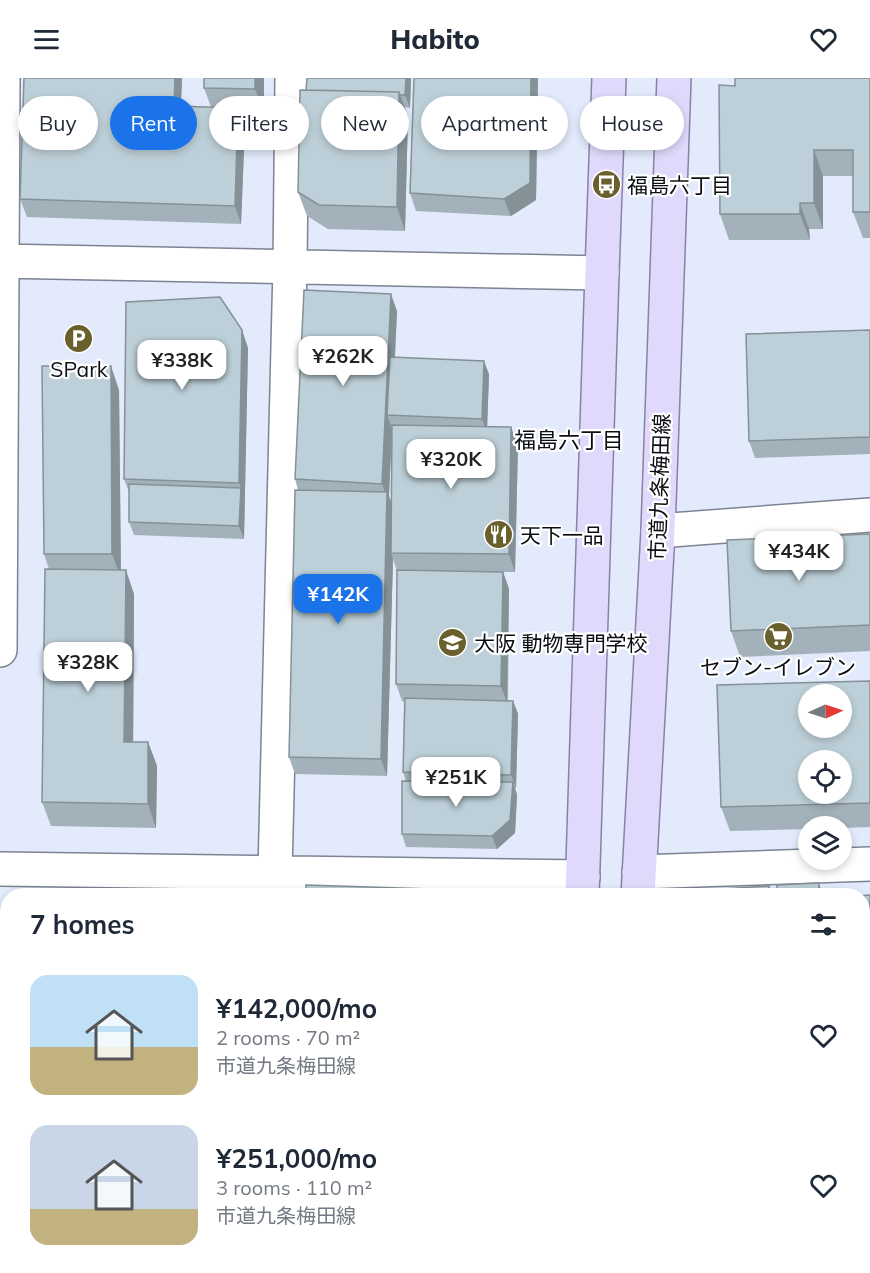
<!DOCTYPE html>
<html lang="en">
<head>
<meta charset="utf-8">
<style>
	body { margin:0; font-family:Mulish,"Noto Sans JP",sans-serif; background:#f2f2f3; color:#1f2937; height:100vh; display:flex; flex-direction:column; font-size:22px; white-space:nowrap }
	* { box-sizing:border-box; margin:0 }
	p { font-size:20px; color:#747a83 }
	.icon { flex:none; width:33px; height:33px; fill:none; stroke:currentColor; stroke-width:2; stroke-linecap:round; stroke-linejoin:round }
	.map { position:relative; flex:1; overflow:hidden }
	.side { position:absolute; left:0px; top:810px; width:870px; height:386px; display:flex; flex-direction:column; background:#fff; border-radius:24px 24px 0 0; box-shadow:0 3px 9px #0003 }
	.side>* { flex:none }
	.guide { position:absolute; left:18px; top:18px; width:834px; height:54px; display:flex; gap:12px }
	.needle { width:39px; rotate:87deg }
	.buttons { position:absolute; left:798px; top:606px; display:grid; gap:12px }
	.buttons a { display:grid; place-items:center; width:54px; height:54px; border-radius:50%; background:#fff; box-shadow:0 3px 9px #0003; font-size:30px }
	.price { position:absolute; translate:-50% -51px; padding:0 14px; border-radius:12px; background:#fff; color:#222; font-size:20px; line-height:39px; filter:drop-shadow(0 2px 3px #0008) }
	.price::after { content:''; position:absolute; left:50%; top:36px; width:18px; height:14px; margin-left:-9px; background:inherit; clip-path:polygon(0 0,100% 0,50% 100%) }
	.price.current { background:#1a73e8; color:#fff }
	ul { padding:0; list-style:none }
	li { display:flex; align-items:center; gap:18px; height:150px; padding:0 30px }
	li span { display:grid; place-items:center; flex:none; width:168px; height:120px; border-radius:18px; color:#555 }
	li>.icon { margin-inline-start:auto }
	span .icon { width:72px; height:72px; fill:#fffc; stroke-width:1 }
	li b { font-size:26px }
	h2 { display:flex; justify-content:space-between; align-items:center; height:72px; padding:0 30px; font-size:26px }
	.pill { padding:0 21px; border-radius:27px; background:#fff; box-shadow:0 3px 9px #0003; font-size:21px; line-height:54px }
	.pill.current { background:#1a73e8; color:#fff }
	header { display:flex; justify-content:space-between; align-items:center; height:78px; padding:0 30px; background:#fff; font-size:27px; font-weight:800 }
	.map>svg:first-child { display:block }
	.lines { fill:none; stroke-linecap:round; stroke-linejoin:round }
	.minor-casing { stroke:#7c8392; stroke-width:36 }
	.major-casing { stroke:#8981a8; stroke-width:36 }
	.minor { stroke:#fff; stroke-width:33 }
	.major { stroke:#e1d9fb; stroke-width:33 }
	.wall { fill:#a3b2ba; fill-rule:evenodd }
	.shaded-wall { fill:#849197 }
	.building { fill:#bdcfd8; stroke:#849197; stroke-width:1.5; fill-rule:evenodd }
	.labels { text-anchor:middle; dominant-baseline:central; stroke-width:4.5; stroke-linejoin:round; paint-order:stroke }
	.poi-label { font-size:21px; fill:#0a0d12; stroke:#fff; text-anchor:start }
	.street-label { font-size:21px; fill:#0a0d12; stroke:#fff }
	.neighbourhood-label { font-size:22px; fill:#0a0d12; stroke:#fff }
</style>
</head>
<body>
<header><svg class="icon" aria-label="menu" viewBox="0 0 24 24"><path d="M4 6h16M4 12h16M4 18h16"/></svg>Habito<svg class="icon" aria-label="heart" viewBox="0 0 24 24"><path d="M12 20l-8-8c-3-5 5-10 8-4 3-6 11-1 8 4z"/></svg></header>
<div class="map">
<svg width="870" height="1195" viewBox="0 0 870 1195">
	<rect width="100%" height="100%" fill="#e2eafb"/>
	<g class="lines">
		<defs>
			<path id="minor" d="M0,183l602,12
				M658,453l212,-16
				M0,572l3,-572
				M0,791l583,8
				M275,794l15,-605 2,-189
				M639,794l231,-8
				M862,977l8,1"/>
			<path id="major" d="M582,818l20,-623 7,-195
				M638,818l20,-365 16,-453
				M575,1188l2,7
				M612,1195l2,-7"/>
		</defs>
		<use href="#minor" class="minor-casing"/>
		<use href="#major" class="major-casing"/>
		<use href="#minor" class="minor"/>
		<use href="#major" class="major"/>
	</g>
	<path class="wall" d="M182,0l-1,28 30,1 -7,-19v-10h60v35h-24l5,12 -4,99 -214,-7 -7,-18z
		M411,0l-1,30 -5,-1 3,9 -3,115 -77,-2 -21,-13 -9,-24z
		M414,0h124l-2,122 -25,16 -95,-5 -6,-18z
		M870,0v160h-7l-10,-26v-36h-30v53h-14l1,11h-81l-9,-26 15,-128z
		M397,233l-2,46 94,17 -2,53 31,18 -3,127h-12l6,17 -1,112h5l5,13 -2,74h-1l2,7 -2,38 -18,16 -91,-2 -4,-13 4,-53 -3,-9 1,-70 -2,-1 -6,-17 1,-113 -4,-12 -6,217 -92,-2 -6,-17 9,-267 -3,-11zM392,350l-1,75 -2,-7z
		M242,252l6,18 -4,191 -110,-4 -5,-13v-30l-5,-13z
		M870,252v124l-115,4 -6,-17z
		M119,312l2,180 13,24 -1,148h15l9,24 -1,62 -105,-2 -9,-24 7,-233 -5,-15z
		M870,456v117l-130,6 -9,-26z
		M870,603v146l-28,1v-2h-34v3l-78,2 -9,-24z
		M870,817v104l-8,1v-104z
		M249,1188h181l-2,7h-159z"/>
	<path class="shaded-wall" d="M175,0h7l-2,45 -6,-17z
		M255,0h9v35l-9,-24z
		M406,0h5l-1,30 -5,-13z
		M531,0h7l-2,122 -25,16 -7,-17z
		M399,14l9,24 -3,115 -8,-24z
		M238,30l7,17 -4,99 -6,-18z
		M814,72l9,26v53l-9,-26z
		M800,125l9,26 1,11 -10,-26z
		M391,216l6,17 -5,105 -5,-1 5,13 -3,68 5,14 -3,43 2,6 -6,217 -6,-17 6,-261 -5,-14z
		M242,252l6,18 -4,191 -5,-13 2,-38 -2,-5z
		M484,283l5,13 -2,58 -5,-13z
		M111,288l8,24 2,188 -9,-24z
		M511,349l7,18 -3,127 -6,-18z
		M126,492l8,24 -1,172 -9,-24z
		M503,494l6,17 -2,114 -6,-17z
		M513,623l5,13 -2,74 -5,-13z
		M148,664l9,24 -1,62 -8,-24z
		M513,704l4,13 -2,38 -18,16 -5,-13z
		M819,805l4,13h-4z
		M769,808l4,10h-3z
		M413,1188h17l-2,7h-17z
		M497,1188h6v4l-4,3h-10z"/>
	<path class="building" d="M24,0h151l-1,28 64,2 -3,98 -215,-7z
		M204,0h51v11l-51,-1z
		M307,0h99l-1,17h-5l-1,-3 -93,-2z
		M414,0h117l-1,105 -26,16 -94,-6z
		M735,0h135v134h-17v-62h-39v53h-14v11h-80l-1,-129 16,1z
		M300,12l99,2 -2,115 -78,-2 -21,-13z
		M304,212l87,4 -9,190 -87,-5z
		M220,219l22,33 -3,153 -115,-4 2,-177z
		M870,252v107l-121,4 -3,-107z
		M390,279l94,4 -2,58 -95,-4z
		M42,288h69l1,188h-68z
		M392,347l119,2 -2,127 -118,-1z
		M129,406l112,4 -2,38 -110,-4z
		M295,412l92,2 -6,267 -92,-2z
		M870,456v91l-139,6 -4,-91z
		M45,491l81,1 -2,172h24v62l-106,-2z
		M397,492l106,2 -2,114 -105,-2z
		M870,603v122l-149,4 -4,-122zM808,616h34v34h-34zM808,682h34v34h-34z
		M405,620l108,3 -2,74 -108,-3z
		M402,703l111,1 -3,38 -18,16 -90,-2z
		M819,805v13h-42v-11z
		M306,807l189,6v5h-189z
		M769,808l1,10h-69l6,-6z
		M243,816h51v2h-51z
		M870,817v91h-8v-90h-5z
		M309,1188h104l-2,7h-82z
		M461,1188h36l-8,7h-28z"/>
	<defs>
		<symbol id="bus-disc" viewBox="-11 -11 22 22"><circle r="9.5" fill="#69602d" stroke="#fff"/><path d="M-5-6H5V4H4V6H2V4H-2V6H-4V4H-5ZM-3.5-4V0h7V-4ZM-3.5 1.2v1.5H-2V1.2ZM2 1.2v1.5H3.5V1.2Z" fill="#fff"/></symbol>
		<symbol id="parking-disc" viewBox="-11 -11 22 22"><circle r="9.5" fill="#69602d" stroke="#fff"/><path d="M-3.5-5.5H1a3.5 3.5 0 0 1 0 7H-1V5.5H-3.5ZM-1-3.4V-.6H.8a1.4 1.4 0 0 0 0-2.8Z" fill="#fff"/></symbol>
		<symbol id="restaurant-disc" viewBox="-11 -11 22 22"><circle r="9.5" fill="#69602d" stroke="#fff"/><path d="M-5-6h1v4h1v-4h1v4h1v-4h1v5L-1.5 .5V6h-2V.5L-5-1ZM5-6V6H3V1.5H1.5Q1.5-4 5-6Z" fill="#fff"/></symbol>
		<symbol id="supermarket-disc" viewBox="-11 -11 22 22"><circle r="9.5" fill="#69602d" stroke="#fff"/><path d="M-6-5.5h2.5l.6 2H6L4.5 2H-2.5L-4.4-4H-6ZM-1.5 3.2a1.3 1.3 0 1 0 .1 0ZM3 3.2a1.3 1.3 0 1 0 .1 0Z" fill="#fff"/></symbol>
		<symbol id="university-disc" viewBox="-11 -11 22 22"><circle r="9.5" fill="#69602d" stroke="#fff"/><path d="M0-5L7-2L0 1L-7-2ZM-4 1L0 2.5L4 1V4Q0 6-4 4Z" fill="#fff"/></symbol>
	</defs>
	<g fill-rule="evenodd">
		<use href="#bus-disc" x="590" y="90" width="33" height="33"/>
		<use href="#parking-disc" x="62" y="244" width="33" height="33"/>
		<use href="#restaurant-disc" x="482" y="440" width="33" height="33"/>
		<use href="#supermarket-disc" x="762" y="542" width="33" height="33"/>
		<use href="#university-disc" x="436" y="548" width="33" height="33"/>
	</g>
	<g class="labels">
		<g class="poi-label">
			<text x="627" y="107">福島六丁目</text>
			<text x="79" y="291" text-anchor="middle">SPark</text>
			<text x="520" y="457">天下一品</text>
			<text x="474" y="565">大阪 動物専門学校</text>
			<text x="778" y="589" text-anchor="middle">セブン-イレブン</text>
		</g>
		<g class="street-label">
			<text transform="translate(659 409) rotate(-88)">市道九条梅田線</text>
		</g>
		<g class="neighbourhood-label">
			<text x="569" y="362">福島六丁目</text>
		</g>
	</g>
</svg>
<div class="buttons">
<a><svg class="needle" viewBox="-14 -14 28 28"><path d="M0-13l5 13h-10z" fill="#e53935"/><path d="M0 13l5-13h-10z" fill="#747a83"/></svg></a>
<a><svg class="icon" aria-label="locate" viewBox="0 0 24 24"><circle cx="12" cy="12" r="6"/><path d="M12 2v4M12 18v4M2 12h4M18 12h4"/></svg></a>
<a><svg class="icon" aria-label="layers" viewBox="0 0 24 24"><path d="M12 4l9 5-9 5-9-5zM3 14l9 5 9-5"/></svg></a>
</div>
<b class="price" style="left:343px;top:309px">¥262K</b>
<b class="price" style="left:182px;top:313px">¥338K</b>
<b class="price" style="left:451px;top:412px">¥320K</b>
<b class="price" style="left:799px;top:504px">¥434K</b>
<b class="price current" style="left:338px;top:547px">¥142K</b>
<b class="price" style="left:88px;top:615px">¥328K</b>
<b class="price" style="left:456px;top:730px">¥251K</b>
<div class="guide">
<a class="pill">Buy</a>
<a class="pill current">Rent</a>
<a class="pill">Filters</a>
<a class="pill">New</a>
<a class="pill">Apartment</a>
<a class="pill">House</a>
</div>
<section class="side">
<h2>7 homes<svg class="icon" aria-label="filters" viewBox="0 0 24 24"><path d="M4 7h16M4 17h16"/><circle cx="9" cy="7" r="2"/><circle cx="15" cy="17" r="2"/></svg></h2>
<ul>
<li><span style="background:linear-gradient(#bfe0f5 60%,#c2b280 0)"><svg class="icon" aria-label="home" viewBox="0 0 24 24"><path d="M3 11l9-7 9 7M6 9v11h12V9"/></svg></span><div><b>¥142,000/mo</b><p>2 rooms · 70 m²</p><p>市道九条梅田線</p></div><svg class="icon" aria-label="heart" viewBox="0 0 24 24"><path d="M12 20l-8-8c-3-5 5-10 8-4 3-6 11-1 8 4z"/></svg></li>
<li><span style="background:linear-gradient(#c9d6e8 70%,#c2b280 0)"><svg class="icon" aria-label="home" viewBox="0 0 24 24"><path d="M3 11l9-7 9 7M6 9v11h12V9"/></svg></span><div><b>¥251,000/mo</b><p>3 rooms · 110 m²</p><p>市道九条梅田線</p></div><svg class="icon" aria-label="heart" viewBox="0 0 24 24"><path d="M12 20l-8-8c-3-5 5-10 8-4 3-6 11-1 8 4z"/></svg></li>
</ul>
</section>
</div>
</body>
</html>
